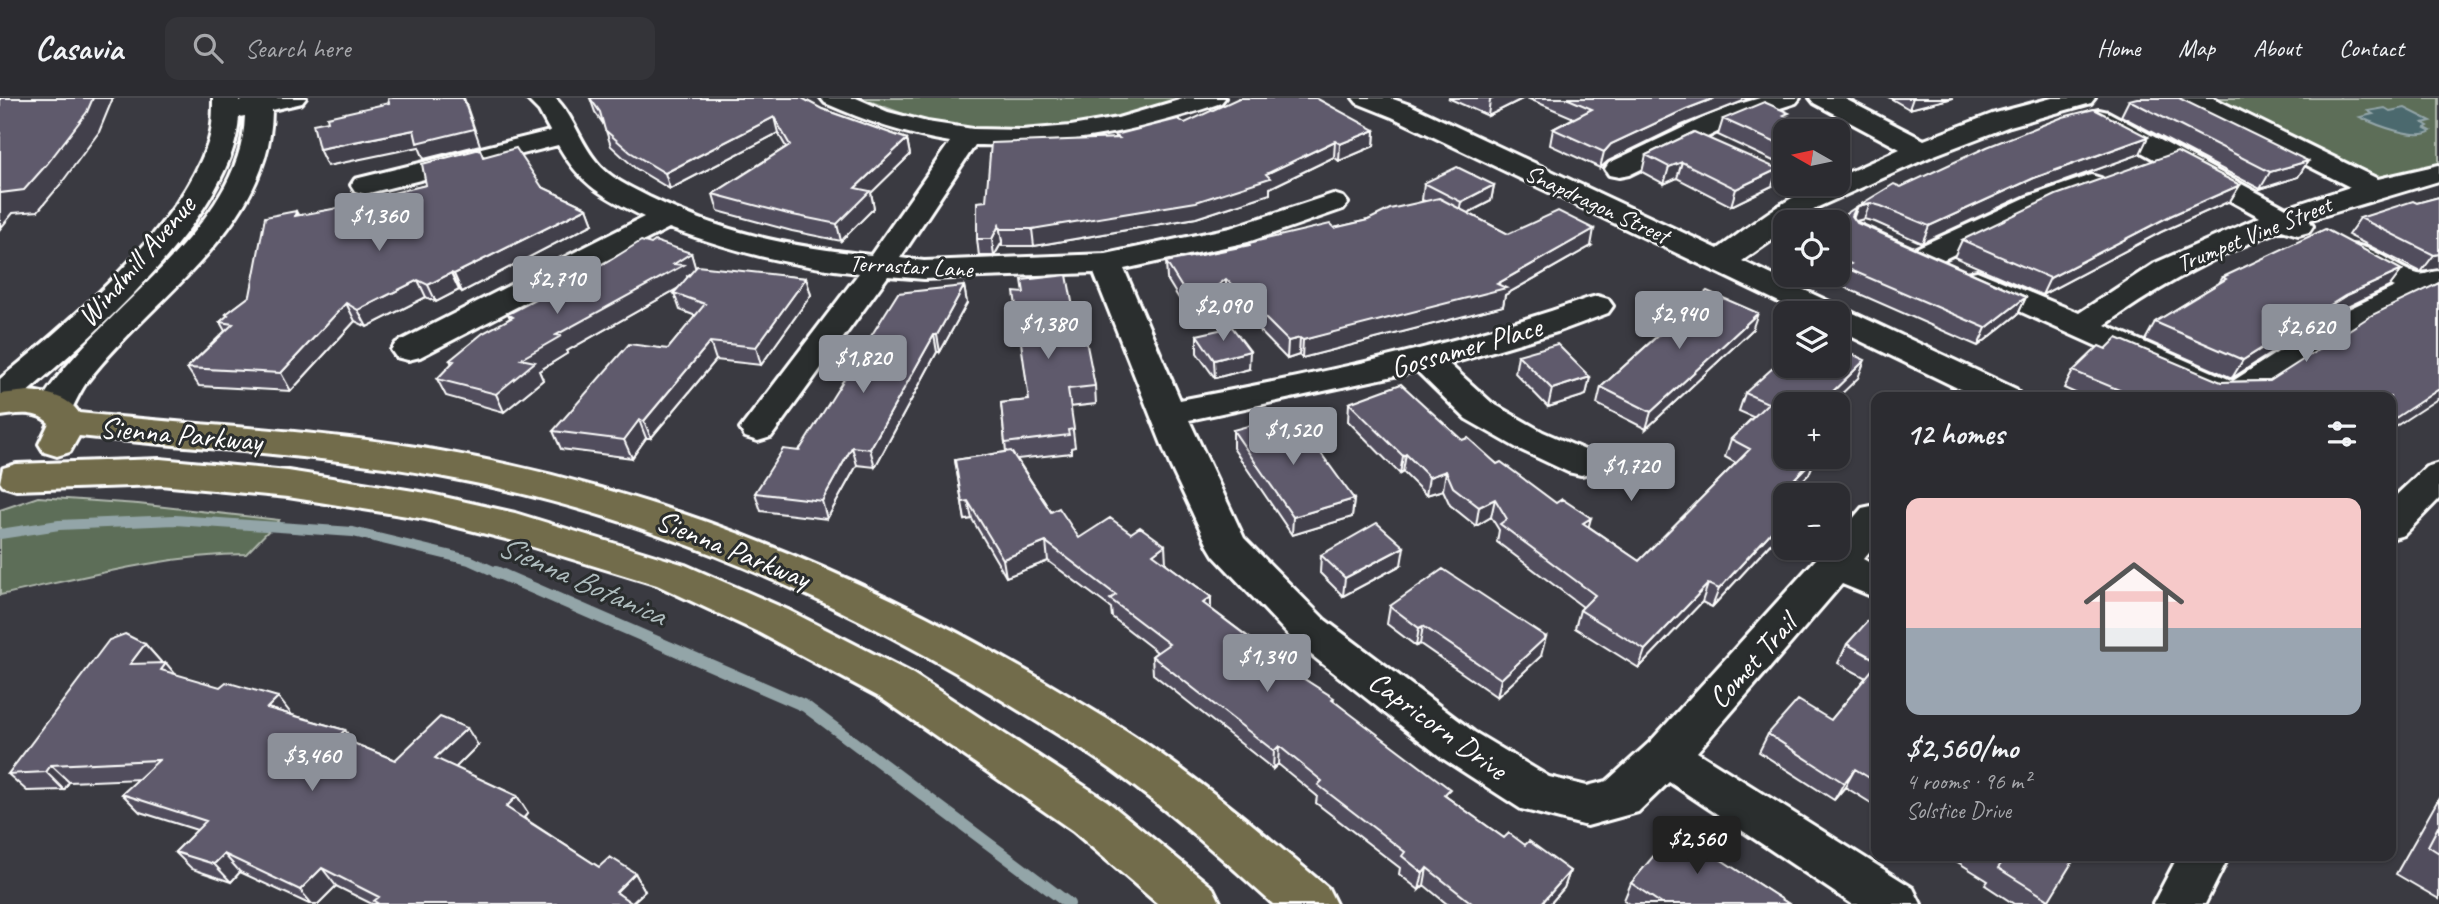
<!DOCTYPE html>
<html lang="en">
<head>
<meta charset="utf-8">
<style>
	body { margin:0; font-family:Caveat,sans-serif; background:#343439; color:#f1f3f6; height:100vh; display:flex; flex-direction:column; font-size:26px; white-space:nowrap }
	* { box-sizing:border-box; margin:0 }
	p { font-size:23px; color:#a6a7ab }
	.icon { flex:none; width:38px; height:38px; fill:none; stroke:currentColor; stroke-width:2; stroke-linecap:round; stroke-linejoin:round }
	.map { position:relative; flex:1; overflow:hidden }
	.details { position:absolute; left:1871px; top:294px; width:525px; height:469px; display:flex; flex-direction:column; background:#2c2c31; border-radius:14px; box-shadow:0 2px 5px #0004,0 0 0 2px #48484d }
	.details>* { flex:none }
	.needle { width:46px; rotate:279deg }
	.controls { position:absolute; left:1773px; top:21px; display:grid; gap:14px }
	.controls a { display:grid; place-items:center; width:77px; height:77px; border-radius:14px; background:#2c2c31; box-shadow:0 2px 5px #0004,0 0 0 2px #48484d; font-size:35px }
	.price { position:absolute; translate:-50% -60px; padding:0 16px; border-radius:7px; background:#8c9099; color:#fff; font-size:23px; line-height:46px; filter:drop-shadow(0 2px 4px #0008) }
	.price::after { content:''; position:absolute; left:50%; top:42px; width:21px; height:16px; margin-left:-10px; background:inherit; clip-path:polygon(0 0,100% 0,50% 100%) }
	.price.current { background:#222; color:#fff }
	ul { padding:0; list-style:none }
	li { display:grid; align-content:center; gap:14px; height:371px; padding:0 35px }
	li span { display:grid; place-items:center; height:217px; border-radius:14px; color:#555 }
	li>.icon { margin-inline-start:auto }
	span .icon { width:126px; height:126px; fill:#fffc; stroke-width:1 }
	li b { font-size:30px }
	h2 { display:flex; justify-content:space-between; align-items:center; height:84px; padding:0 35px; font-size:30px }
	header { display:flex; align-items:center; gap:42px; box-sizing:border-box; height:98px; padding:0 35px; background:#2c2c31; border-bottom:2px solid #48484d }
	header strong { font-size:33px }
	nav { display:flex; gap:38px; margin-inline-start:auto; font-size:24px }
	.search { width:490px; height:63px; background:#343439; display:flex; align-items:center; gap:18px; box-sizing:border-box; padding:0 24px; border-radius:14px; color:#a6a7ab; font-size:26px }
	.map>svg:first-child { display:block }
	.green { fill:#5d6e58; stroke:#aeb6ac; stroke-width:2 }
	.water { fill:#4b696e; stroke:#93a5a8; stroke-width:2 }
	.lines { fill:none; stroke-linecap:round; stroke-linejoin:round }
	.stream-far1 { stroke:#93a5a8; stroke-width:10 }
	.stream { stroke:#93a5a8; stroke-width:12 }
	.minor-casing { stroke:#fff; stroke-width:6 }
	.major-casing { stroke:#fff; stroke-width:6 }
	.minor { fill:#2a2d2e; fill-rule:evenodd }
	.major { fill:#726c4b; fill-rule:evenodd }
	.wall { fill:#514d5d; stroke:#fff; stroke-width:2 }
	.shaded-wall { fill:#423f4c; stroke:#fff; stroke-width:2 }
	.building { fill:#5e5a6c; stroke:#fff; stroke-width:2 }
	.labels { text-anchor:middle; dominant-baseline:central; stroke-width:6; stroke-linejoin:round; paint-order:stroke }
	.far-street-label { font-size:24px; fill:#fff; stroke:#2a2d2e }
	.street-label { font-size:30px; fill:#fff; stroke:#2a2d2e }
	.water-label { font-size:32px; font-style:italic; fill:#aebcbe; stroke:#2a2d2e }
</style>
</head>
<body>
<header>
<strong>Casavia</strong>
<div class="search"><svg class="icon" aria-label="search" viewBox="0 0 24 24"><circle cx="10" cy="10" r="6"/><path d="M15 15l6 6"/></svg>Search here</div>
<nav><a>Home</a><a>Map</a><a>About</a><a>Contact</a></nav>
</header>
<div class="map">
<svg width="2439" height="806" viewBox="0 0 2439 806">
	<rect width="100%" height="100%" fill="#3a3a41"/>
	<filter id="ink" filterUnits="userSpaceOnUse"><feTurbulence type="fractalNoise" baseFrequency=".0143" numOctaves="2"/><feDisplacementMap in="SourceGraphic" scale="14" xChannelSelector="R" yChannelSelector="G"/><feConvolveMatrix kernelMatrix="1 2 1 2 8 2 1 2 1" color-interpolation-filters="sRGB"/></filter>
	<g filter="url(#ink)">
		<path class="green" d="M861,0h330l-68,19 -98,14 -48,-2 -61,-8 -4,-4z
			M2208,0h231v67l-75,15z
			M38,399l100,7 141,16 -33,34c-82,1 -165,24 -246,41v-85z"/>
		<path class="water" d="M2385,10l5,3 15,-3 26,13 -8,2 5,3 -3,2 6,3c-14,10 -55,-6 -71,-14l13,-3 -5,-3z"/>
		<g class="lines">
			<path class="stream-far1" d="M0,436l59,-9 116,-5 178,12 116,28 31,14"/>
			<path class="stream" d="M496,474l309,134 264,198"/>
			<defs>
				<path id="minor" d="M213,0h26v3l7,-3h60l-4,5 -30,7c-1,119 -122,188 -186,273 -7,10 -12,23 -18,33l-13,3 -13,-3 -5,-8c55,-98 204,-174 208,-292l-6,1c-5,99 -155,227 -227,288l-12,3v-29c71,-58 175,-146 207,-233 6,-15 6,-32 6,-48z
					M526,0h29c18,17 25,44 41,63 13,17 34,26 53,36 73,36 142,50 222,58l79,-113c-44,-7 -84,-21 -125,-39l-4,-5h35l32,14 39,10 46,7 49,1 49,-4 47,-8 68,-20h39l-4,5c-81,28 -160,44 -246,42l-75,113 24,3 182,-7 124,-26 103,-34 10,3 5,6 -5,6 -95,33 -124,27 56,131c138,-26 273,-54 406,-101l11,-3 11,3 5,7 -5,7 -51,19 -108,32 43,39 51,29 51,22 6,9 -6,9 -13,3 -13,-3 -51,-24 -51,-29 -49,-48 -228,49 55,118 81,82 149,112 75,45 38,9 20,-5 43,-39 176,-194h12v-12l24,-28 14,-3v39l-13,15 13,7v32l-34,-14 -145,168 216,136 8,16h-69l-183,-122 -31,30 -51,14 -66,-17 -79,-51 -147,-116 -81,-86 -6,-10 -38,-81 -76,-192 -170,6 -36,-3 -117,161 -13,4 -13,-4 -5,-8 119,-156c-72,-8 -123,-21 -190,-45l-249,129 -12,3 -12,-3 -5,-7 5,-7 248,-126c-41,-21 -62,-30 -86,-72l-193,49 -10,-3 -4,-6 4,-6 195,-48 -11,-20z
					M1353,0h37l20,7 308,144c32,-22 80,-65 120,-65v-7l62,-28 -86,-46 -4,-5h33l81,42 68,-26 60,-16h43l-4,5 -81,23 -78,30 -114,51 -21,15h-12v9l-43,30 274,128 5,8h-45l-138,-67v-17h-36l-410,-196 -35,-14z
					M1760,0h40l-4,5 -56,18 -111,54 -10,2 -10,-2 -4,-6 4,-6 113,-54z
					M2180,0h33l165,81 61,-14v16l-130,39 4,6 -4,6 -11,3 -16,-5c-64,24 -121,55 -177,95l128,56 101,-65 61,-29 -54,-27 -4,-7 4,-7c29,-7 50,21 77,28 6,2 14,-3 21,-3v20l-81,39 -102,67h-46l-244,-110 -5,-7 5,-7 11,-2 102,42 76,-50 105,-46 -170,-93 -4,-6 4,-6 9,-2 9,2 178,96 64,-21 -166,-84z
					M2091,77l10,3 4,6 -4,6 -54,19 -113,55 -11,2 -11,-2 -4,-7 4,-7 115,-53z
					M2439,365v36l-35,36 -14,4v-38l36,-34z
					M2178,758h51l-24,48h-52z"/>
				<path id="major" d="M28,293c19,2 40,5 51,22 120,13 242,17 361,38 220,39 427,124 617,238 30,18 60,35 88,54 64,44 124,95 183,145l8,16h-63c-52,-47 -105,-94 -162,-135 -27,-19 -55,-36 -83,-53 -181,-114 -378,-202 -589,-240 -119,-22 -240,-27 -360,-40l-9,16 -13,4 -13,-4 -5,-8 10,-21c-13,-13 -31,-9 -49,-7v-22z
					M160,361l128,12 138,22 89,20 170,52 103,45 125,64 194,127 106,87 8,16h-63l-85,-73 -192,-133 -123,-66 -101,-47 -147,-45 -84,-21 -138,-22 -128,-12 -144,5 -13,-4 -3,-4 3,-14 13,-4z"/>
			</defs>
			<use href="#minor" class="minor-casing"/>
			<use href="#major" class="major-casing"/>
			<use href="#minor" class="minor"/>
			<use href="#major" class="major"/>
		</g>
		<path class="wall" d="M590,0l232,11 85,30 3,16 -39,38 3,15 -33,33 -49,-10 -74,-20 -5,-17 73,-47 -8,-14 -108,56 -35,-21 -24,-22 -7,-21 -9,-13z
			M1448,0h76l-36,18z
			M1527,0h224l-69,27 -74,36 -8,7 -50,-23 3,-16 21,-11z
			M1890,0h63l-44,11z
			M2129,2l179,61 -10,16 -38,12 -139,-73z
			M1788,19l-3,14v42l-1,-7 -66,-31 5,-16z
			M1185,25l190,7 -1,16 -35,15 -5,-4 -64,31v6l-74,24 -162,28h-32v-4l-8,14h-15l-2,-17 9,-38 129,-63v-3z
			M1694,34l78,54 -41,20 -54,-28 -13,6 -22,-12 4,-17z
			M2140,56l-114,41 -104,48 -47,-21 -11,-3 -8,2 170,76 -8,17 -40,32 -139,-61 2,-6 -10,-4h7v-53l15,-4 5,-12 43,-19z
			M483,58l59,31 45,21 6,16 -131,68 -3,-2 -23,12 -10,-5 -59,30 -12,-6 -64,70 -92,-5 -12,-18 38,-37 -5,-9 7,-6 -1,-2 24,-18 46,-85 3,5 61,-12 66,-19z
			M1424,85l70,2 -3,16 -23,12 40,21 83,12 -86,49 -2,11 -201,52 -3,-3 -12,4 -61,-63 -32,27 -27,-44 -1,-17 83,-17v-2l85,-15 34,-8 57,-19 -3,-1z
			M2240,87l-10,16 -69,31 -119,63 -88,-38 8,-17z
			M2439,99v72l-18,3 -73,-37 12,-17z
			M651,146l40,9 4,15 111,10 5,17 -50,70 -45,-5 -65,78h-5l-14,20 -71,-9 -8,-18 115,-82 28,-33 -16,-6 -6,-17 3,-4 -110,62 1,2 -29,18 4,9 -39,32 -58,-16 -9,-17 15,-15 -2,-4 60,-42 -2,-4z
			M2402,172l-13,17 -56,27 -101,64 -87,-38 10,-18 64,-39 4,-6z
			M2439,185l-49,147v-33h-306l-20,-9 9,-17 33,-22 115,33 49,-1z
			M964,188l3,17 -27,49h-3l-62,115 -18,-2 -30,54 -66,-8 -6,-18z
			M1075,220l20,68 1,18 -26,3 5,40 -4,1v5l-54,6 34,53 28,26 52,-5 34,12v18l46,34v12l123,92 114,97 56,40 21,7 45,26 -6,17 -14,16h-103l-23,-19 -5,5 -20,-16 1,-6 -84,-65 1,-7 -39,-32 -5,5 -120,-95 -1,-18 5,-4 -45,-35 -1,-9 -63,-47 -42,16 -34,-58 -7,1 -10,-60 51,-8 -5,-49 28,-3z
			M1752,232l-106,99 -49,-25 4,-17 55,-50 2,-5z
			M1197,237l52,34 -34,9 -18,-25z
			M1518,257l72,22 -4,18 -38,12 -33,-34z
			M1858,280l-73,26 24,70 -12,12 -1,4 4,3 -1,2h-14v33l-73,79 -10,-5 -63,66 -64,-40 5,-18 3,-3 -86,-65 2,-12 -8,-13 -15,9 -26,-21 -7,-15 -17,5 -23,-23 -3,2 -52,-53 1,-18 113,37 177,121 97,-98 -11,-6 6,-18 22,-22 -14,-6 6,-18z
			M1233,332l56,5 65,64 -2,18 -60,18 -59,-87z
			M1321,457l80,10 -58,31 -23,-23z
			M1390,508l151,50 -44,41 -77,-53 -4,2 -29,-22z
			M1876,515v193l-31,-19 -11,13 -75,-48 9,-18 63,-14 35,-42 -28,-15 9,-19z
			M145,546l16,18 -1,1 16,12 116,40 53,15 10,14 40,16 83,-15 -23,23 62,28 11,17 -4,5 75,49 36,6 10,18 -13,12 1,1h-261l-36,-18 -18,18h-9l-69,-32 -9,10 -39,-13 -17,-17 22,-22 -57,-18 -18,-18 17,-15 -70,3 -5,8 -37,1 -19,-17z
			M2439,700v101l-43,-25z
			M1721,754l-3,6 71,46h-159l-6,-4 7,-17z
			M1948,758h128l-31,48h-31l-29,-19 3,-4z"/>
		<path class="shaded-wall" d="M93,0h20l-14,34 -39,53 -22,26 -25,2 -13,16v-36z
			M463,0h1l16,47 -56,14 -5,-12 -92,19 -8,-17 95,-19z
			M1494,0h30l-36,18 2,-16z
			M1715,0h36l-69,27 -74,36 -8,7 4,-16 7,-8 75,-35z
			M1913,0h40l-44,11z
			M774,19l4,16 -108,56 -5,-16z
			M1375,32l-1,16 -35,15 1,-17z
			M2148,39l-8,17 -114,41 -104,48 7,-17 105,-48z
			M907,41l3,16 -39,38 3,15 -33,33 -4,-17 18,-36z
			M1335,43l-1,16 -64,31v6l-74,24 -162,28 -2,-17 234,-55z
			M2308,63l-10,16 -38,12 10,-17z
			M1682,64l-5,16 -13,6 5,-17z
			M1778,71l-6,17 -41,20 5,-17z
			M1494,87l-3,16 -33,17 3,-16z
			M2240,87l-10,16 -69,31 -119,63 8,-17 120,-62z
			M1870,105l-6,16 -12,3 6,-16z
			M587,110l6,16 -131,68 -8,-18z
			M999,127l3,17 -8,14 -2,-17z
			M1594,131l-3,17 -86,49 -2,11 -201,52 1,-18 194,-56z
			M691,155l5,17 -9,6 2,6 -122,69 1,2 -29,18 4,9 -39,32 -8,-18 25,-35 35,-24z
			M2439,156v15l-18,3 13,-17z
			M2402,172l-13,17 -56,27 -101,64 11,-18 102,-64z
			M451,175l8,17 -23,12 -8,-17z
			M806,180l5,17 -50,70 -5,-18z
			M1226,181v17l-32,27 -1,-18z
			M418,182l8,17 -59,30 -9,-17z
			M964,188l3,17 -27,49 -3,-17z
			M2026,199l-8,17 -40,32 8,-18z
			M346,205l9,18 -64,70 -10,-18z
			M1758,215l-6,17 -106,99 5,-17z
			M934,237l3,17 -62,115 -5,-18z
			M1300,240l-1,17 -12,4 1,-18z
			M710,244l6,18 -65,78 -7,-17z
			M1250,253l-1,18 -34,9 -1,-18z
			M1865,262l-7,18 -27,26h-11z
			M1590,279l-4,18 -38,12 4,-18z
			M2439,291v9l-49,32v-9z
			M639,322l7,18 -14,20 -8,-18z
			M852,349l5,18 -30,54 -5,-18z
			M1406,356l-3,18 -3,2 3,-18z
			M1816,359l-7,17 -12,12 -3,9h-4l5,-17z
			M1446,373l-3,19 -17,5 3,-18z
			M1354,401l-2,18 -60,18 1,-18z
			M1495,401l-4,18 -15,9 3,-19z
			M968,403l4,18 -7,1 -3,-18z
			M1785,419v11l-73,79 7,-18z
			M1591,420l-5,18 -3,-13z
			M1046,444l2,19 -42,16 -3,-18z
			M1165,447l1,18 -13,9v-18z
			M1404,449l-3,18 -58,31 2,-18z
			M1708,486l-6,18 -63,66 6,-18z
			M1211,499v18l-8,-12z
			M1423,528l-3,18 -4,2 3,-18z
			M1546,539l-5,19 -44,41 4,-18z
			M145,546l16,18 -15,20 -16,-18z
			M166,565l15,18 -20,-11z
			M278,599l14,18 -25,-7z
			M467,630l11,17 -31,31 -12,-18z
			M345,632l13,18 -20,-11z
			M1279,648l-1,18 -5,5 1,-18z
			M51,667l18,17 -5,8 -18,-18z
			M1855,671l-10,18 -11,13 10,-17z
			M517,698l11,17 -10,11 -12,-17z
			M224,756l16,18 -9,10 -17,-18z
			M322,770l14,18 -18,18h-6l-12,-14z
			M1427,770l-3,17 -5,5 4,-17z
			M1570,773l-6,17 -14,16h-9z
			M635,775l10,18 -14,13 -15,-12z"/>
		<path class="building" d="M0,0h93l-6,14 -40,52 -23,26 -24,3z
			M388,0h75l11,31 -57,14 -3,-13 -95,19 -6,-25 15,-3 -1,-4 62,-14z
			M590,0h212l20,11 85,30 -52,49 15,3 -33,33 -49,-10 -75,-20 77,-49 -16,-28 -109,56 -35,-21 -25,-22 -5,-18z
			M1239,0h77l59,32 -35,14 -5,-3 -69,33 4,4 -74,24 -164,27h-32l-1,-4 -7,14h-15v-37l9,-1 5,-58 128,-5 -4,-3 63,-16 7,4z
			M1566,0h149l-29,11 -75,35 -7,8 -51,-23 39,-20z
			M2137,0h42l129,63 -38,11 -141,-72z
			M1764,4l25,11 -5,2 34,16h-33v16l-62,-28z
			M2094,11l54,28 -114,41 -105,48 -48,-20 -11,-3 -12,3 36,-22 7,3 86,-40 76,-30z
			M1694,34l84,37 -42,20 -54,-27 -13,5 -23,-12z
			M516,50l26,39 45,21 -133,66 -3,-1 -23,12 -10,-5 -60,30 -12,-7 -65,70 -94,-5 46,-44 -13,-2 8,-7 -2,-1 24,-18 15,-79 31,-6 -1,5 65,-12v-3l66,-16 -4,-21 58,-15 3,8z
			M2177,54l63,33 -70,31 -120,62 -88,-38 94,-45z
			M1457,69l37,18 -33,17 -37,-19z
			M2439,99v57l-5,1 -74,-37 53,-17 4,2z
			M1439,100l69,36 50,-23 36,18 -97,55 9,4 -203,52 -3,-2 -12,3 -62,-62 -33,26 -27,-43 84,-17 -1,-2 81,-19 4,4 34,-8 22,-11z
			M1856,109l-4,9 5,7 169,74 -40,31 -140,-60 5,-4 -13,-6v-36h-4z
			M2325,131l77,41 -57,26 -102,64 -88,-38 71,-43 -3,-2z
			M641,143l10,3 4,-3 36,12 -17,11 10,1 -128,70 5,1 -40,23 14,3 -39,32 -59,-15 17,-18 -4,-1 33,-27 30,-16 -5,-3 98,-51z
			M697,168l109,12 -50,69 -46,-5 -66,79 -5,-1 -15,20 -71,-9 76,-87 39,5 37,-45 -31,-11z
			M1067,177l8,43 4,8 4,-1 12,61 -27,3 6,40 -6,1 1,5 -64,8 -4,-40 28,-3 -15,-108 10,1 -2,-13z
			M2439,185v106l-48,32 -1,-24h-254l-63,-26 26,-25 7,3 11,-11 104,44 49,-1 102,-66z
			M964,188l-27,49h-3l-64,114 -18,-2 -30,54 -67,-8 28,-44 16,2 99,-158z
			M1707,193l51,22 -107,99 -50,-25 60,-54 -3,-1z
			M1232,229l18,24 -36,9 -17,-25z
			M1557,246l33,33 -38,12 -34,-34z
			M1838,250l27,12 -45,44h-35v53h30l-20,21 5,2 -8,9 8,4 -2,2h-13v22l-66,72 -11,-5 -63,66 -65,-40 15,-15 -95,-71 7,-5 -12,-20 -16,8 -26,-20 -7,-16 -17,6 -23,-23 -3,2 -54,-53 52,-19 61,56 6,-2 29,26 4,-2 55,41 6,-4 29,19 -8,5 56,38 111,-112 -19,-10 37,-36 -23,-10 40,-36v9h53z
			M1277,320l12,17 15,-5 50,69 -61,18 -60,-87z
			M1011,353l40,61 8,-4 20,30 31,-20 21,15 9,-6 25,18 -12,9 58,43 -8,6 98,74 33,21 -2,2 118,89 -6,6 60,43 5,-5 16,12 4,-4 41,30 -29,33h-68l-46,-36 -4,5 -21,-17 3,-4 -87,-67 4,-4 -43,-35 -5,5 -122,-95 17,-12 -59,-45 6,-4 -70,-53 -43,17 -35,-58 -6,1 -7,-42z
			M1377,425l27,24 -59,31 -24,-23z
			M1443,471l103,68 -45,42 -78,-53 -4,2 -29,-22z
			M1875,515h1v47l-29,-16z
			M125,536l20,10 -15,20 36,-1 -5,7 59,17 6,-5 52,15 -11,11 78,22 -7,7 57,23 45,-43 27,11 -32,30 82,38 -11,11 93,60 11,-10 25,16 -19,19 17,12h-254l-5,-3 5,-4 -57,-29 -22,22 -76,-36 -10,10 -39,-12 31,-31 -84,-27 37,-34 -108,5 -5,7 -38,2 101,-134z
			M1876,567v117l-21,-13 -11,14 -76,-49 30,-34 33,20z
			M1680,726l41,28 -4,5 72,47h-127l-31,-21z
			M2439,727v28l-11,-7z
			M1988,758h88l-27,44 -51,-32 3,-4z"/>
	</g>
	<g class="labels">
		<g class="far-street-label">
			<text transform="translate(1597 106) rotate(25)">Snapdragon Street</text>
			<text transform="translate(2254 136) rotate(-22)">Trumpet Vine Street</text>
			<text transform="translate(911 168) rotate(3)">Terrastar Lane</text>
		</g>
		<g class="street-label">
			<text transform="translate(136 163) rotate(-49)">Windmill Avenue</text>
			<text transform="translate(1466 249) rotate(-16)">Gossamer Place</text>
			<text transform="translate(181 336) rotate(5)">Sienna Parkway</text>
			<text transform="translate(733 451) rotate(22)">Sienna Parkway</text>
			<text transform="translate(1752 563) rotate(-48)">Comet Trail</text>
			<text transform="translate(1438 627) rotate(36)">Capricorn Drive</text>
		</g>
		<g class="water-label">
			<text transform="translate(582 482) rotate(24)">Sienna Botanica</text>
		</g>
	</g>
</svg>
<div class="controls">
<a><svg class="needle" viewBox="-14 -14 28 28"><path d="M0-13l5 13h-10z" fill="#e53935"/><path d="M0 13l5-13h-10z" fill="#a6a7ab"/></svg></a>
<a><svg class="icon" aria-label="locate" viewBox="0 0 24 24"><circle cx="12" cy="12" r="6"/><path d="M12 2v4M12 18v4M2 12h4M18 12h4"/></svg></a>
<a><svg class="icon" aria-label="layers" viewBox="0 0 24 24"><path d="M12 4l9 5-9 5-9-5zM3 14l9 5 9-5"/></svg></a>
<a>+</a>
<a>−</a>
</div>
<b class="price" style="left:379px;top:155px">$1,360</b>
<b class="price" style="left:557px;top:218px">$2,710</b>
<b class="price" style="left:1223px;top:245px">$2,090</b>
<b class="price" style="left:1679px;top:253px">$2,940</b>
<b class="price" style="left:1048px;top:263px">$1,380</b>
<b class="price" style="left:2306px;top:266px">$2,620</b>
<b class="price" style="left:863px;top:297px">$1,820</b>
<b class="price" style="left:1293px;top:369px">$1,520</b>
<b class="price" style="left:1631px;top:405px">$1,720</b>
<b class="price" style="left:1267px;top:596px">$1,340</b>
<b class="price" style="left:312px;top:695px">$3,460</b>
<b class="price current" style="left:1697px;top:778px">$2,560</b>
<section class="details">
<h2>12 homes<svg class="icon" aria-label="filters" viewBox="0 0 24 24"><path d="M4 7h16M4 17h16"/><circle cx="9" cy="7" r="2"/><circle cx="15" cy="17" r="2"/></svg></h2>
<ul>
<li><span style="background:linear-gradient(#f6c9c9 60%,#9aa5b1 0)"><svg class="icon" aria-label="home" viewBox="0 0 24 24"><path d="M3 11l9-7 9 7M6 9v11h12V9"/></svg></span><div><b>$2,560/mo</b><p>4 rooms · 96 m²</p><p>Solstice Drive</p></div></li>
</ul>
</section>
</div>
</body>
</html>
